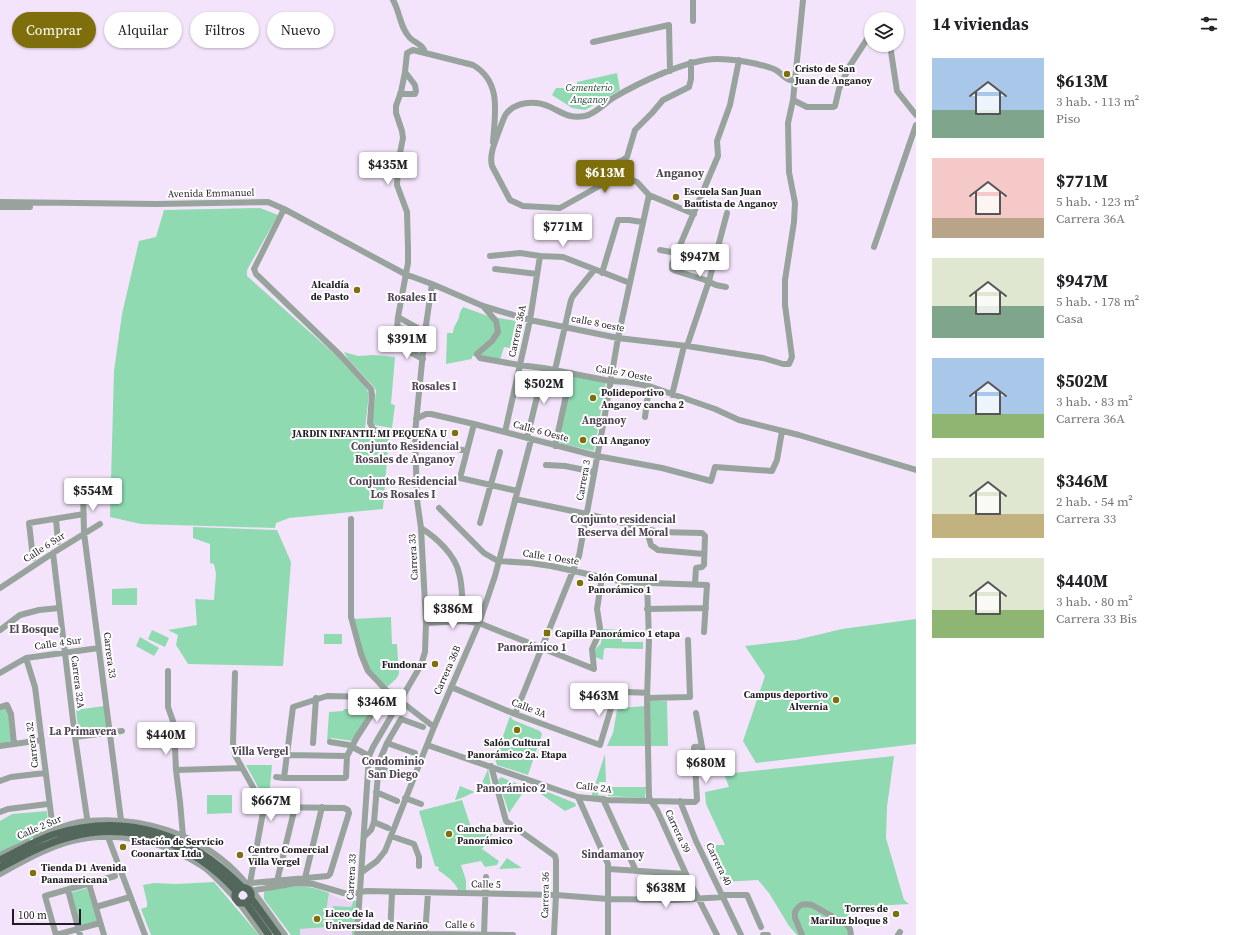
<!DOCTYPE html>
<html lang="es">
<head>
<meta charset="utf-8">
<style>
	body { margin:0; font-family:"Source Serif 4",serif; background:#f2f2f2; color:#202124; height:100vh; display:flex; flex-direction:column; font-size:15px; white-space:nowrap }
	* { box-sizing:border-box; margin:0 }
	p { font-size:13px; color:#757577 }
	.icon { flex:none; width:22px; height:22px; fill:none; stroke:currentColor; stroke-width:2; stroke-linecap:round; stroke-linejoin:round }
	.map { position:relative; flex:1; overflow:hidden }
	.details { display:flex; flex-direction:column; background:#fff; width:320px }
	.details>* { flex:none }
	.guide { position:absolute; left:12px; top:12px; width:380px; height:36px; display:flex; gap:8px }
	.tools { position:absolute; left:864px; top:12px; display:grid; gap:8px }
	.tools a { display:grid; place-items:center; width:40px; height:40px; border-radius:50%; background:#fff; box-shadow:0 1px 3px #0004; font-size:20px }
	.scale { position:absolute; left:12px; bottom:10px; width:69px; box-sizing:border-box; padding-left:4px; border:2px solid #221c24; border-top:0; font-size:11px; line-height:14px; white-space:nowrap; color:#221c24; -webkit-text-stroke:3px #fff; paint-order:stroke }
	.price { position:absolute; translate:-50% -34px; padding:0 9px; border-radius:4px; background:#fff; color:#222; font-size:13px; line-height:26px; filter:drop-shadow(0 1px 2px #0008) }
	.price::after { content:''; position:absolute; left:50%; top:24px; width:12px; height:9px; margin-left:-6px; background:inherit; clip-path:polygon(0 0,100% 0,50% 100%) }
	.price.selected { background:#7f6e0c; color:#fff }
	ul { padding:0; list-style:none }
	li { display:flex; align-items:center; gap:12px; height:100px; padding:0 16px }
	li span { display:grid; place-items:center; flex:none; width:112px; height:80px; border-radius:0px; color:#555 }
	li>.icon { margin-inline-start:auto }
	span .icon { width:48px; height:48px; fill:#fffc; stroke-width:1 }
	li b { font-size:17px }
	h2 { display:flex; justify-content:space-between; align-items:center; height:48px; padding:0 16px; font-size:17px }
	.tag { padding:0 14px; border-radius:18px; background:#fff; box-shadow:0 1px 3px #0004; font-size:14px; line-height:36px }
	.tag.selected { background:#7f6e0c; color:#fff }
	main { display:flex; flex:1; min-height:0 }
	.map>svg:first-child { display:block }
	.built { fill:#ead6f4 }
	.green { fill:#8fdab1 }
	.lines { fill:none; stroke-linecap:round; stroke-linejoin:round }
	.minor { stroke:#97a39c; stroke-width:6 }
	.major { stroke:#53675d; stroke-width:7 }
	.poi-dot { fill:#7f6e0c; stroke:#fff; stroke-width:1.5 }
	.labels { text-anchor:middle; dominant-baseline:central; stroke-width:4; stroke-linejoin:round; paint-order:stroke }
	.poi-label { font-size:10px; font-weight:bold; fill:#221c24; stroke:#fff; text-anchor:start }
	.park-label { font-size:10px; font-style:italic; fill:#163d2a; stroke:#fff }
	.street-label { font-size:10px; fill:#221c24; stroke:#fff }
	.neighbourhood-label { font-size:11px; font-weight:bold; fill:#524557; stroke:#fff }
	.quarter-label { font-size:12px; font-weight:bold; fill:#524557; stroke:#fff }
</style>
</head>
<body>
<main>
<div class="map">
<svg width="916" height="935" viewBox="0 0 916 935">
	<rect width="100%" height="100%" fill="#f4e4fb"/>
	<path class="built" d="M299,886l15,2 15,5 11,6 14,1 3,2 -3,33h-63l-27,-36 -1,-4 1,-3z"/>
	<path class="green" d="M617,73l3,17 -35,20 -13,-2 -20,-13 4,-7h21v-6z
		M260,208l18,7 -31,55v6l93,83 26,29 3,6 -4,34 1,4 23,3 -6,74 -94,9 -13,5 -1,5 -134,-4 -31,-7 4,-146 8,-57 17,-73 17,-4 8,-27z
		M463,307l25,9 28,5 -6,27 -6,-1 -4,13 -28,-4v3l-26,5 1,-31h6c1,-8 2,-7 5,-13 2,-6 1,-7 5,-13z
		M399,324l21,9 1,10 -2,12 -21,-12z
		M344,352l14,4 16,-1 21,2 -4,47 4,1 -3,23 -18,-3 -2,-3 4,-31 -2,-4 -26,-28z
		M572,376l34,6 -12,69 -32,-7 -5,-4z
		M193,527l84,3 14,32 -8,104 -95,-2 -12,-19 2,-10 -10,-5 29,-5 -2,-26 19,1 2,-26 -2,-10 -4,-1v-19l-17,-6z
		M137,588v17h-25v-16z
		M391,617l1,27h5l2,30 -3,5 -9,8 -17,-16 -4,-8 -13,-44z
		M916,619v125l-160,19 -13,-22 22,-65 -20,-30 51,-6 46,-11z
		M603,629l18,1 1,12h21v7l-37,-1 -2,1 -1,11 -8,-3v-7l6,-7z
		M152,630l17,8 -4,9 -17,-8z
		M324,634h18v10h-18z
		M140,637l19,11 -5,8 -18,-10z
		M650,701h17l1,45h-18z
		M371,702l3,2 -21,37 -22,-3 -1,4h-3l2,-30 14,-1 1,-2 25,1z
		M5,706l4,9 3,27 -12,2v-35z
		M104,706l3,26 -28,4 -3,-26z
		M645,706v40h-38l6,-13 4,-23 5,-2z
		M510,716l3,4 27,11 2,3 -14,41 -31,-10 -2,-6z
		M605,754l1,28h-7l-1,13 8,1v2l-15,-1z
		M894,756l-7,51 -1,31 18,62 5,4 -52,3 -8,7 -1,21h-51l-8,-9 -20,-33 -11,-13 -36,2 -18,-37h21l-19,-41 -1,-12 24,-5 -5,-13z
		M246,765h26l-3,33h-5z
		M488,769l3,17 -12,4z
		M501,777l24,10 -3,7 -13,19 -11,-33z
		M530,785l45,18 1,3 -11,5 -34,-24z
		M460,786l15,6c-7,2 -13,7 -20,8z
		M608,787h38l-1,11 -37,-2z
		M207,795h25v18l-25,1z
		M462,800l11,33 26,-8 -17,24 17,12 -2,4 -12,2 -4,-6 -20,4 5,15v12h-7c-3,-10 -13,-16 -21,-22l1,-3 -4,-1 -16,-55z
		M47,811l2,20 -49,23v-33l12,-7z
		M507,858l15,10 -23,1z
		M214,882l45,53h-108l-10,-26 6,-2v-5l-4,-17 11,-2 22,1z
		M299,886l15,2 15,5 -3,18 1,16 -27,2v6h-9l-27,-36v-7l3,-2z
		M87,888l10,33 -17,5 -10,-33z
		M354,900l3,2 -3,33h-2v-8l-20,-2 1,-19 18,1z"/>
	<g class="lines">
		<path class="minor" d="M393,0c7,12 7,28 17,38 5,5 14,7 15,15
			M693,0v21
			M593,42l76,-17 1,46
			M890,45l7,46 19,24
			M400,94h15l1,-3 -1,-6 -10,-13
			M793,100l14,7h26l2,-1 4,-17 10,-22 22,-34
			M619,175l-9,-6 -1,-3 14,-6 4,-3 8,-27 17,-17 11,-13 26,-13 2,-8v-17
			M0,202l156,2 112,-2 16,7 121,65 27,10 51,22 47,14 88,18 69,8 76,12 20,6h6l3,-7 -7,-52v-25l9,-58 1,-19 -6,-31 -1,-49 5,-23 10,-100
			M0,207h30
			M284,209l-30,60 2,5 85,82 30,33 1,6 -2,28 3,6 5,2 37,2
			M694,214l-45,-19 -12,-13 -18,-7 -59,33 -37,-2 -13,-6 -18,-34c-3,-11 3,-24 7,-35 2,-5 4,-12 7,-17 9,-12 29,-14 42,-8 14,6 20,13 37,10 10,-2 20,-13 28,-18 25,-15 75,-39 104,-39 17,0 41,4 57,10 9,4 8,10 20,12
			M874,247l42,-122
			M660,250l17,3
			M490,256l30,-3 20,3 23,1 67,26
			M495,269l42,5
			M602,273l16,-53h11l13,2
			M726,287l-10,-2 -11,-5 -29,-9 -4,-2v-5l46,-108 -1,-15 13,-36 9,-45
			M483,306l13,15 2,11 -6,9 -15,13 3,4 39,7 25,3 66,13 17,1 22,4 66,23 24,11 60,15 117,35
			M398,317l27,15
			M687,346l22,-65 18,-68
			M423,359l-24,-13 -3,-6 2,-23 10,-54v-15l-1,-36 -10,-27 1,-22 5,-25 -1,-7 -6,-18v-7l5,-14 4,-20 2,-19 6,-3 60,15c29,17 22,48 20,77
			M555,370l16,-70 2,-4 21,-26
			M672,395l12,-49
			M645,417l4,-31
			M416,419l10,-5h5l43,10 123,32 65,12 49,13 4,-14 57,4 5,-11 5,-29
			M474,424l-14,54 57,13
			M505,432l25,-112 10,-64
			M527,438l17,-70
			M555,446l16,-73
			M452,448l15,3
			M546,465l19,1 29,6
			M83,491l1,42 37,287
			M515,499l72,15 72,18 43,1 3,3 -1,29 -2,2 -6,1 -1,16
			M439,508l45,45 14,8 32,2 21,3 73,16 83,3 -3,47
			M56,519l2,23
			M351,519v98l10,37 7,17 17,18 49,38
			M480,523l20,-71
			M421,528c16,10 34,27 38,45 4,13 3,34 5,48
			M646,528l5,17 7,5 46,4
			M53,553l22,184 15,101
			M33,558l-4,-35 55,-9
			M647,583l2,56 -2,59 2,99 2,4 6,9 29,64 31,61
			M0,588l53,-35 47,-29
			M647,609l59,-1
			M426,623l38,-2 15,2 115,46 -2,-20 7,-15 1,-6 -3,-19 5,-32
			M0,630l20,-15 19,-5 20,-2
			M26,658l9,29 18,143
			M168,671v36l6,17 2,46 4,32 3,34
			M0,673l26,-15 73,-10
			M235,673l-2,70 2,12 29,52 -14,76 -2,3
			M451,687l64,27 85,31 15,-50c7,-5 23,-2 32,-2
			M647,698l43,-1 -2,-57
			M0,707l7,-2 4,9 3,30
			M696,713l11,63
			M515,714l64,-158 25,-136 14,-82 31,-143
			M75,737l47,-6
			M330,742l19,3 20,11
			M313,743l3,-45
			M387,743l28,10
			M427,745l151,52 29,3 88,2 2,-2 -3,-53 8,-1
			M0,746l42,-6
			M287,755l60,1
			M491,766l15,55 49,35 1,4v35l-2,40
			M378,768l28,9
			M176,770l66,-2
			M276,777l8,1h61l1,-1 1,-21 10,-19 20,-31v-3l-2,-4 -4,-2 -44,-1 -34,11 -9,71
			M0,781l11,-4 34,-4
			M376,792l21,9
			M578,797l30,67v71
			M405,798l16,6
			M603,799l33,72
			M680,801l16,40 45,94
			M0,812l8,-3 40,-5
			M374,822l14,6
			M391,836l23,8 5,13v9
			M108,837l37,98
			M364,837l7,-7 3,-8 5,-60 8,-19 14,-24 22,8
			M36,838c16,-8 34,-16 52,-17 54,-5 110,13 148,51 19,19 33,42 49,63
			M0,855l28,-13
			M609,869l77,5
			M362,872l15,-11 8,-10 49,-124 45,-104 16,-47 36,-136
			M0,874c22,-12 48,-27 72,-33 40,-10 83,-2 118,18 5,3 11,6 16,10 11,9 20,20 30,30
			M305,878l17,-71
			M277,881l18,-74
			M250,883l78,-7 2,-2 19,-61 -1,-3 -4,-2 -80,-1
			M89,884l15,51
			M68,890l12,45
			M250,891l47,-8 16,1 34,10 20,-3 189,4 52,4 67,1 49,-3
			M723,895h24l14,32
			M239,903l24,32
			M96,907l34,-10
			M358,932l67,2 88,1
			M56,935l-11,-39 70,-20
			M56,935l44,-12
			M357,935l12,-179 4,-9 48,-82 4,-13 1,-29 -5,-95 -4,-28 -2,-67 10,-101 7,-48
			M390,935l2,-42
			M425,935l3,-42
			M484,935l2,-58
			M763,935h5
			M802,935l-7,-17v-6c4,-8 9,-9 17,-7l34,19 4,5 1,6
			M898,935l2,-3"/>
		<path class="major" d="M0,860c18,-9 36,-20 55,-26 72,-22 136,0 187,53
			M0,868c22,-12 46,-25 70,-31 64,-17 123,7 166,54
			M251,898l-5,5h-7l-4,-5c-1,-6 2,-9 7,-11 6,1 10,4 9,11l27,37
			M246,903l23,32"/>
	</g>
	<g class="poi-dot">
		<circle cx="787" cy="74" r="4"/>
		<circle cx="676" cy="197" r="4"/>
		<circle cx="357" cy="290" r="4"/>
		<circle cx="593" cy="398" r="4"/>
		<circle cx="455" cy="433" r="4"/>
		<circle cx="583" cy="440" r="4"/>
		<circle cx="580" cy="583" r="4"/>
		<rect x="543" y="629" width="8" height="8" rx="2"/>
		<circle cx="435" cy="664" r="4"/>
		<circle cx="836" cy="700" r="4"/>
		<circle cx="517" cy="730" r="4"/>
		<circle cx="449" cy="834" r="4"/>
		<circle cx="123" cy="847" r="4"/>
		<circle cx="240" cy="855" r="4"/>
		<circle cx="33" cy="873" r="4"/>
		<circle cx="896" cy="914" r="4"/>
		<circle cx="317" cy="919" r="4"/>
	</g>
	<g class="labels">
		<g class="poi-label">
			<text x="795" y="68">Cristo de San<tspan x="795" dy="12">Juan de Anganoy</tspan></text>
			<text x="684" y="191">Escuela San Juan<tspan x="684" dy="12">Bautista de Anganoy</tspan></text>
			<text x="349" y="284" text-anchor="end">Alcaldía<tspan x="349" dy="12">de Pasto</tspan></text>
			<text x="601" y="392">Polideportivo<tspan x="601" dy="12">Anganoy cancha 2</tspan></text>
			<text x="447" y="433" text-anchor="end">JARDIN INFANTIL MI PEQUEÑA U</text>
			<text x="591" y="440">CAI Anganoy</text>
			<text x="588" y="577">Salón Comunal<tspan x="588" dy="12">Panorámico 1</tspan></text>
			<text x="555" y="633">Capilla Panorámico 1 etapa</text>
			<text x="427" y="664" text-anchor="end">Fundonar</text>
			<text x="828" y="694" text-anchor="end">Campus deportivo<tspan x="828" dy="12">Alvernia</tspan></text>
			<text x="517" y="742" text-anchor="middle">Salón Cultural<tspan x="517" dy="12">Panorámico 2a. Etapa</tspan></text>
			<text x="457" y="828">Cancha barrio<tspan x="457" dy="12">Panorámico</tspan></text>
			<text x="131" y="841">Estación de Servicio<tspan x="131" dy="12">Coonartax Ltda</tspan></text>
			<text x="248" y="849">Centro Comercial<tspan x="248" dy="12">Villa Vergel</tspan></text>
			<text x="41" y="867">Tienda D1 Avenida<tspan x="41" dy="12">Panamericana</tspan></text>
			<text x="888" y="908" text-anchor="end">Torres de<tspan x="888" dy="12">Mariluz bloque 8</tspan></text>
			<text x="325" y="913">Liceo de la<tspan x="325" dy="12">Universidad de Nariño</tspan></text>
		</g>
		<g class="park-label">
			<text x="589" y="87">Cementerio<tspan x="589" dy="12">Anganoy</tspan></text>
		</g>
		<g class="street-label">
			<text transform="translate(211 193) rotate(-1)">Avenida Emmanuel</text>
			<text transform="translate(598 323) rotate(11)">calle 8 oeste</text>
			<text transform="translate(517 331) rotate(-78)">Carrera 36A</text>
			<text transform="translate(624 373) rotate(10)">Calle 7 Oeste</text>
			<text transform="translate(541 431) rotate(15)">Calle 6 Oeste</text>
			<text transform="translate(583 480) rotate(-80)">Carrera 3</text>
			<text transform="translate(44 547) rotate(-33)">Calle 6 Sur</text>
			<text transform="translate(413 557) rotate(-93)">Carrera 33</text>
			<text transform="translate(551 557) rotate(9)">Calle 1 Oeste</text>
			<text transform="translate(58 643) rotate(-8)">Calle 4 Sur</text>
			<text transform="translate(110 655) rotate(83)">Carrera 33</text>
			<text transform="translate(447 670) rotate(-66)">Carrera 36B</text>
			<text transform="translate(78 682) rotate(83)">Carrera 32A</text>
			<text transform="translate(529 708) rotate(21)">Calle 3A</text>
			<text transform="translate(32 745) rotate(-97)">Carrera 32</text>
			<text transform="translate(594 787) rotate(7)">Calle 2A</text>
			<text transform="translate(39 827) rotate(-23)">Calle 2 Sur</text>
			<text transform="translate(678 831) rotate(65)">Carrera 39</text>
			<text transform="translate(719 864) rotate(64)">Carrera 40</text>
			<text transform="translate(351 877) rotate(-87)">Carrera 33</text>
			<text transform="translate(486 884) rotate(1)">Calle 5</text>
			<text transform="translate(545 895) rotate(-89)">Carrera 36</text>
			<text x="460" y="924">Calle 6</text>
		</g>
		<g class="neighbourhood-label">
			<text x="412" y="297">Rosales II</text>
			<text x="434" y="386">Rosales I</text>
			<text x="604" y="420">Anganoy</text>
			<text x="405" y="446">Conjunto Residencial<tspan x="405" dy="13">Rosales de Anganoy</tspan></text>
			<text x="403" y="481">Conjunto Residencial<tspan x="403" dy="13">Los Rosales I</tspan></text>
			<text x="623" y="519">Conjunto residencial<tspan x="623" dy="13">Reserva del Moral</tspan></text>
			<text x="34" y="629">El Bosque</text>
			<text x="532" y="647">Panorámico 1</text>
			<text x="83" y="731">La Primavera</text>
			<text x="260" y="751">Villa Vergel</text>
			<text x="393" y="761">Condominio<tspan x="393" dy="13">San Diego</tspan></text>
			<text x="511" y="788">Panorámico 2</text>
			<text x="613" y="854">Sindamanoy</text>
		</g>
		<g class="quarter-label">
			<text x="680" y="173">Anganoy</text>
		</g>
	</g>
</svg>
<div class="tools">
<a><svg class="icon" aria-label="layers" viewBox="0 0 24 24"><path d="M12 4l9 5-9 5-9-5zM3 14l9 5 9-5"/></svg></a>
</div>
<div class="scale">100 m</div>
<b class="price" style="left:388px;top:186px">$435M</b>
<b class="price selected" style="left:605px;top:194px">$613M</b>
<b class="price" style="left:563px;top:248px">$771M</b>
<b class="price" style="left:700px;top:278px">$947M</b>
<b class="price" style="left:407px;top:360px">$391M</b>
<b class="price" style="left:544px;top:405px">$502M</b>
<b class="price" style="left:93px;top:512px">$554M</b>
<b class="price" style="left:453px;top:630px">$386M</b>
<b class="price" style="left:599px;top:717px">$463M</b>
<b class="price" style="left:377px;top:723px">$346M</b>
<b class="price" style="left:166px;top:756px">$440M</b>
<b class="price" style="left:706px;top:784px">$680M</b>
<b class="price" style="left:271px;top:822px">$667M</b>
<b class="price" style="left:666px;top:909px">$638M</b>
<div class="guide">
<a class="tag selected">Comprar</a>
<a class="tag">Alquilar</a>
<a class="tag">Filtros</a>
<a class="tag">Nuevo</a>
</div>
</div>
<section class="details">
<h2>14 viviendas<svg class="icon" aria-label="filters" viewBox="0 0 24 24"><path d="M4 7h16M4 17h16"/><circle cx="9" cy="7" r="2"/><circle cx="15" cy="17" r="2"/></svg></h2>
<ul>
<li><span style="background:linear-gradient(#a9c7e8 65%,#7fa58c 0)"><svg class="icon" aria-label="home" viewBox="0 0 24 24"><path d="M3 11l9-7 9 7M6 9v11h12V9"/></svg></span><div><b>$613M</b><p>3 hab. · 113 m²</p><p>Piso</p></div></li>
<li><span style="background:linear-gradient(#f6c9c9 75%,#b9a48a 0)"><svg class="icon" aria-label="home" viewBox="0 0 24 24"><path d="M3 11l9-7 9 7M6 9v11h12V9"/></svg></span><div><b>$771M</b><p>5 hab. · 123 m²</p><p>Carrera 36A</p></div></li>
<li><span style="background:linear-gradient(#dfe7d0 60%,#7fa58c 0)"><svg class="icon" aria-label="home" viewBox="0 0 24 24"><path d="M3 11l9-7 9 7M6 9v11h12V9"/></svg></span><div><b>$947M</b><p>5 hab. · 178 m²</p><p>Casa</p></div></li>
<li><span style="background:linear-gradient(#a9c7e8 70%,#8fb573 0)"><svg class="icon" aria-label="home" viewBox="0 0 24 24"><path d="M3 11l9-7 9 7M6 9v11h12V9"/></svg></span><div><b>$502M</b><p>3 hab. · 83 m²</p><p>Carrera 36A</p></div></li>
<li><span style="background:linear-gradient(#dfe7d0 70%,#c2b280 0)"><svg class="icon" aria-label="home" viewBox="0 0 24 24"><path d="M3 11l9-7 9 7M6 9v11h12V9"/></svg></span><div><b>$346M</b><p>2 hab. · 54 m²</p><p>Carrera 33</p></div></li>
<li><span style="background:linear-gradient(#dfe7d0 65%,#8fb573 0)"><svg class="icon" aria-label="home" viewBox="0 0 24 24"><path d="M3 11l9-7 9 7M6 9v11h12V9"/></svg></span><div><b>$440M</b><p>3 hab. · 80 m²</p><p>Carrera 33 Bis</p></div></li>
</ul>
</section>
</main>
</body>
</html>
